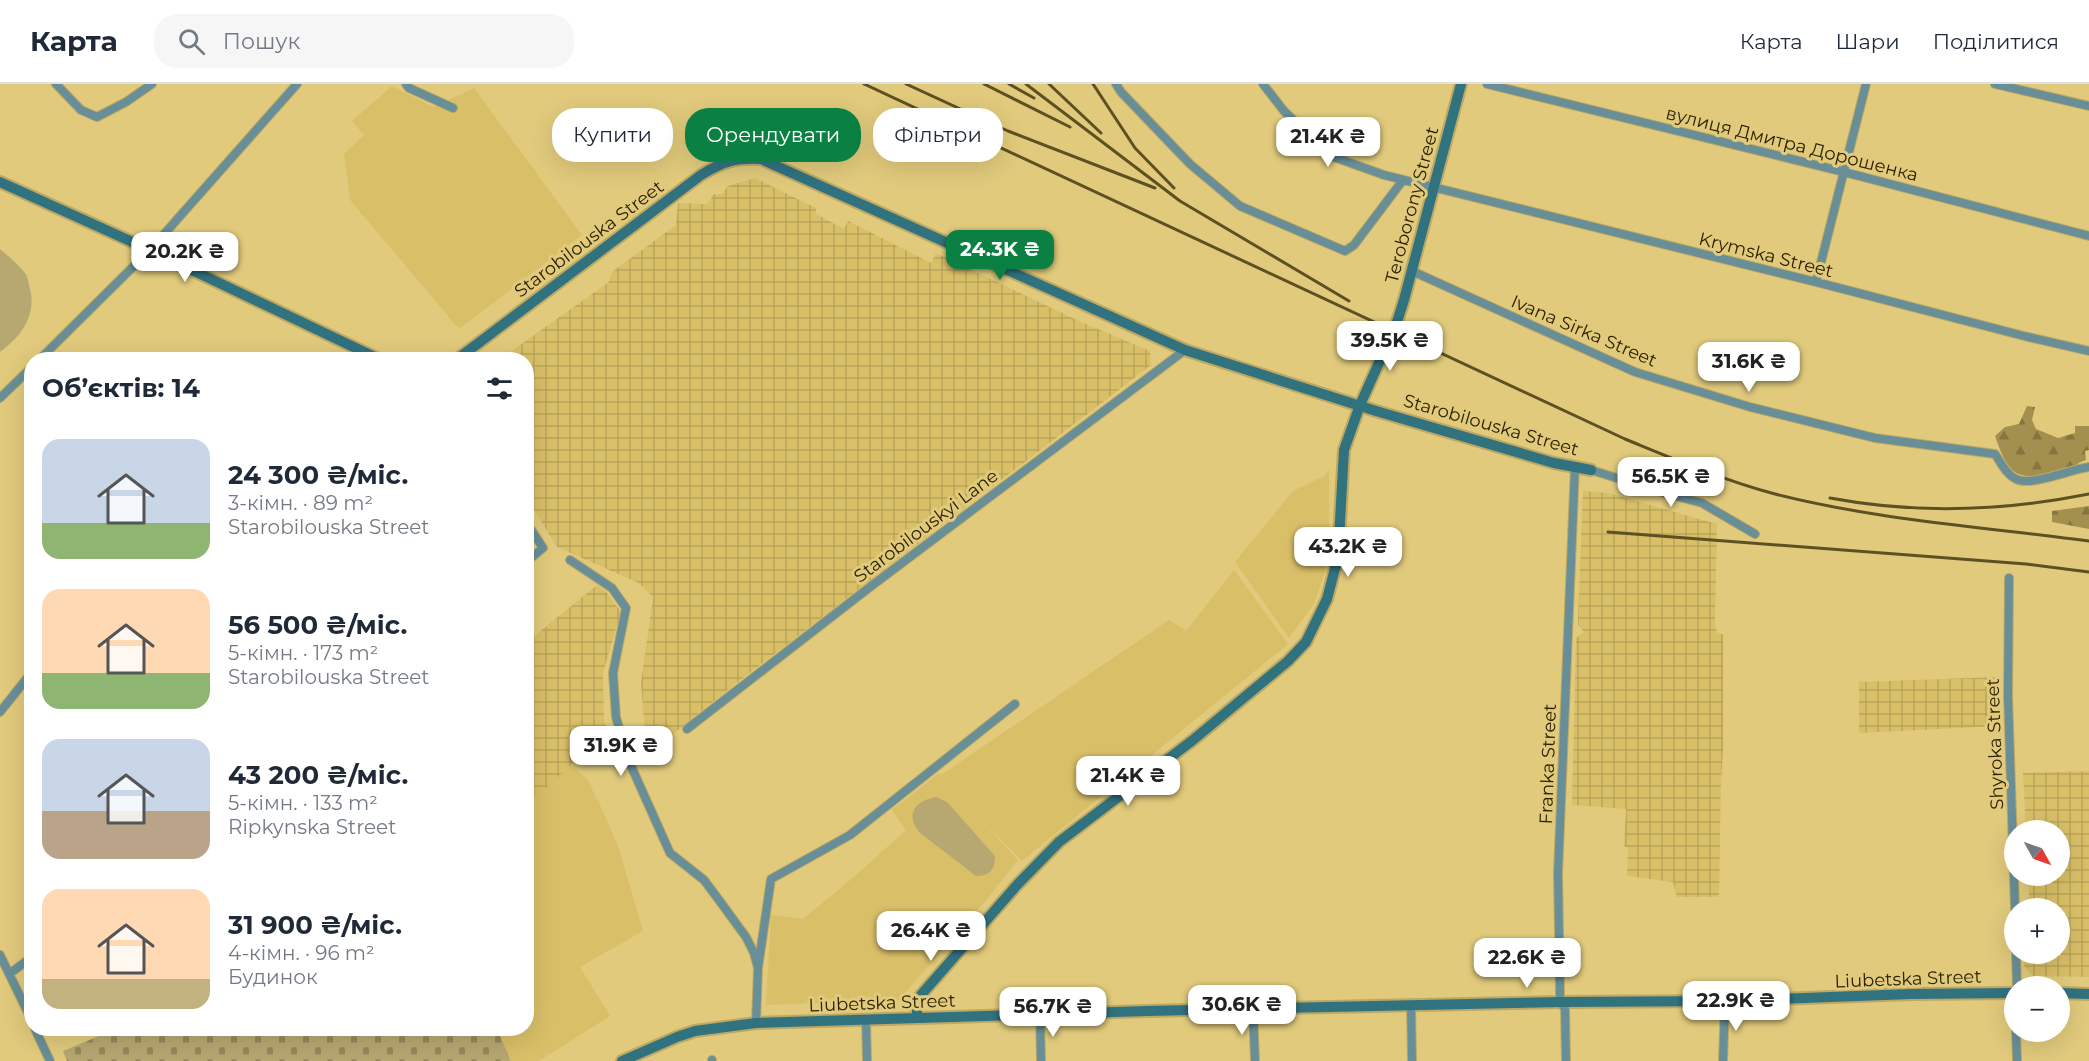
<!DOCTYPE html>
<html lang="uk">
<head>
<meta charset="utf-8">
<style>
	body { margin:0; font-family:Montserrat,sans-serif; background:#f6f6f7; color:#1f2937; height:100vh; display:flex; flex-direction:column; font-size:22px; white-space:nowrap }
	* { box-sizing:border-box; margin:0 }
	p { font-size:20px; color:#747a83 }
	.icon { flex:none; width:33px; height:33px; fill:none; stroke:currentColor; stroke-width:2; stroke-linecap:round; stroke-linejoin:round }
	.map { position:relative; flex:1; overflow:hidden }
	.details { position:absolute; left:24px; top:268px; width:510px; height:684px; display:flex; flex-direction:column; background:#fff; border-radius:24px; box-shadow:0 6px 24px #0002 }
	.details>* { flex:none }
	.banner { position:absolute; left:552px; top:24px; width:570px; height:54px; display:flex; gap:12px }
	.needle { width:39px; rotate:130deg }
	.tools { position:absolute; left:2004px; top:736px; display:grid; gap:12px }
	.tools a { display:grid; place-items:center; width:66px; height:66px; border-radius:50%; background:#fff; box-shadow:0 6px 24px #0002; font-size:30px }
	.price { position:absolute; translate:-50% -51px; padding:0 14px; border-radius:12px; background:#fff; color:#222; font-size:20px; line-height:39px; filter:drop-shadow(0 2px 3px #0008) }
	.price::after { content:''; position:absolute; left:50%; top:36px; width:18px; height:14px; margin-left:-9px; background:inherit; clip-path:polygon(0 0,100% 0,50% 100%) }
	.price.active { background:#0b8043; color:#fff }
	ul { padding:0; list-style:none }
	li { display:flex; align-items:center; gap:18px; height:150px; padding:0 18px }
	li span { display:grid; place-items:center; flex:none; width:168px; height:120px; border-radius:18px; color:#555 }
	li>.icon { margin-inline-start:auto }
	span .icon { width:72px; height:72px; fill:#fffc; stroke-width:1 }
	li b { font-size:26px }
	h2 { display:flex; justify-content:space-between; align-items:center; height:72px; padding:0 18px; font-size:26px }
	.chip { padding:0 21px; border-radius:24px; background:#fff; box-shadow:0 6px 24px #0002; font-size:21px; line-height:54px }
	.chip.active { background:#0b8043; color:#fff }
	header { display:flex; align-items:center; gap:36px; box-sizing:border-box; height:84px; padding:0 30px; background:#fff; border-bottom:2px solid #e0e1e3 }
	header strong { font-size:28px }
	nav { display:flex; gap:33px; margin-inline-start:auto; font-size:21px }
	.search { width:420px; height:54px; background:#f6f6f7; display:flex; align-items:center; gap:15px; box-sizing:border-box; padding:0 21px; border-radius:24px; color:#747a83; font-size:22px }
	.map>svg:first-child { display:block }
	.built { fill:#d9bf68 }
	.industrial { fill:url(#industrial-grid) }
	.forest { fill:url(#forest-firs) }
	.cemetery { fill:url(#cemetery-stones) }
	.garden { fill:#b7a771 }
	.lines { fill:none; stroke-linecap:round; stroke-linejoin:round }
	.street-casing { stroke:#bda864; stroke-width:10 }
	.secondary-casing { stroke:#bda864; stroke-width:14 }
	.street { stroke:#688f98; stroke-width:8 }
	.secondary { stroke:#31727f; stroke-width:10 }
	.rail { stroke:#5d5023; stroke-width:3 }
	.labels { text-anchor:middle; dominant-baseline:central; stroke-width:6; stroke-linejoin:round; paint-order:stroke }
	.street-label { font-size:18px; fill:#2c2202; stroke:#e1ca7c }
</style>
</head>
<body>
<header>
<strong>Карта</strong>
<div class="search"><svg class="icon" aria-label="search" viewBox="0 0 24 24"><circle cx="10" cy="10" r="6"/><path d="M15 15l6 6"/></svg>Пошук</div>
<nav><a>Карта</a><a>Шари</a><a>Поділитися</a></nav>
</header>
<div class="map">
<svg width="2089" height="977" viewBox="0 0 2089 977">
	<defs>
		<pattern id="industrial-grid" width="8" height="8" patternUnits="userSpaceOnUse" patternTransform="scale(1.5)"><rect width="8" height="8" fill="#d9bf68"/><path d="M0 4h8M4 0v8" fill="none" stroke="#baa459"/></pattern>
		<pattern id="forest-firs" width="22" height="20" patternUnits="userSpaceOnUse" patternTransform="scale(1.5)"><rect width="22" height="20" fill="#a3904f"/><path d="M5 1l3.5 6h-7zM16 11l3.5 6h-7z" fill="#85753f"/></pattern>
		<pattern id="cemetery-stones" width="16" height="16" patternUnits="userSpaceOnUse" patternTransform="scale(1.5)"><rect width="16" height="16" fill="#b7a771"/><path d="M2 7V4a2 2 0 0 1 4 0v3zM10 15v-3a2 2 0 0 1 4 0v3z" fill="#95885b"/></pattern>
	</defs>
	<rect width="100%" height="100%" fill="#e1ca7c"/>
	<path class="built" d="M392,2l41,21 41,-19 108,147 -123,94 -109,-129 -6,-46 20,-19 -12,-14z
		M1329,386v60l-3,39 -12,35 -25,34 -54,-76 58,-71 31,-15z
		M1234,486l54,74 -266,217 -44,-45 40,44 -31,39 -88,101 -133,5 5,-90 32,4 52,-43 51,-46 -14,-20 47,-37 2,2 228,-155 17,11z
		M571,681l16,14 13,26 18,41 25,85 -63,36 30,49 -71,45h-28l-14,-32h29l1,-227z"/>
	<path class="industrial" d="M755,94l61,30v6l28,15 4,-8 83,42 5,-10 143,68 71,30 1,14 -426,327 -78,63 -6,-72 12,-86 -14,-14 -82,-36 -30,-49 -1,-138h-27l110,-78 3,-10 64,-47 2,-22 29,1 7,-10h8l6,-8z
		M1583,407l25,2 109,31 -2,99 2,11h6v116l-2,31 -2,116h-42l-4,-15 -46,-6 1,-28 -4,-2 2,-37 -54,-4 4,-167 8,-6 -6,-7v-5z
		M597,501l10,8 14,19 -18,61 1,49 9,14 -28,16 -37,34 -21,16v-160z
		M1998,593v49l-139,7v-51z
		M2089,687v206l-56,-1 -9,-10v-12h36v-45h-34l-1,-3 4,-4 -1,-26h32v-45h-34l-3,-58z"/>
	<path class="forest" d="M2027,322l8,1 -3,13 4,9 22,9 17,-5v-7h14v24l-4,1 1,9c-9,3 -9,5 -16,9 -6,3 -16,4 -23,5 -35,8 -41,-7 -52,-38l10,-9 14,-3z
		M2089,422v23l-37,-7v-11z"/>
	<path class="cemetery" d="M116,945h381l14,32h-444l-4,-10z"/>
	<path class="garden" d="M0,165c8,7 17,14 24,23 3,3 4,8 5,13 9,29 -7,51 -29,67z
		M936,713l11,5 48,54c0,13 -5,20 -19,20l-57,-44c-14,-18 -4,-31 17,-35z"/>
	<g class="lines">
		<defs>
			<path id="street" d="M56,0l25,26 16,7 29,-15 26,-18
				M406,0l3,4 44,20
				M1116,0l5,8 69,72 50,42 105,45 9,-6 49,-65
				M1263,0l21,27 47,45 53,19 432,107 208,54 65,15
				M1487,0l357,88 245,64
				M1995,0l94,22
				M1412,187l223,101 115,35 125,31 120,16c6,9 11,20 21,25 15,8 55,-10 73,-12
				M1816,198l50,-198
				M39,276l111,-110 147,-166
				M0,314l32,-31
				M1591,386l77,24 34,9 53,31
				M526,438l17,26 -17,14
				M570,476l42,28 14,20 -13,65 3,44 11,40 43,96 34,27 12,16 30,41 8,16 4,15
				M2009,494l-1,118 7,213
				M0,628l32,-40
				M687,645l183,-142 315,-237
				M2016,870l1,33
				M0,871l32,66
				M9,890l23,-17
				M1411,921l1,56
				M1253,926l2,51
				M1040,931l1,46
				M866,936l1,41
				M756,939l2,-55 13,-89 79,-44 165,-131
				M35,945l15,32
				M2016,948l1,29
				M712,976v1
				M1566,977l-1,-52 -5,-7v-8l-2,-121 17,-407
				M1723,977l2,-60"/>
			<path id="secondary" d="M0,98l150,68 231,110
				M456,276l245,-185c23,-14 33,-17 60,-16l424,191 191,61 178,52 37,7
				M2060,909l29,1
				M917,934v-17l4,-6 96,-110 42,-43 134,-102 95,-79 18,-19 21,-43 11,-42 6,-107 16,-45 36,-80 8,-25 57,-216
				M622,977l55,-24 18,-6 61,-8 391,-12 413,-9 165,-1 186,-7 103,-1"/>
		</defs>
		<use href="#street" class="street-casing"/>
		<use href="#secondary" class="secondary-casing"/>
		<use href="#street" class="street"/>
		<use href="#secondary" class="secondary"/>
		<path class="rail" d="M864,0l761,355c49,20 98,41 150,55 102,26 209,33 314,47
			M906,0l102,47 147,57
			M984,0l86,43
			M1009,0l25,14
			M1026,0l154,117 169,100
			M1049,0l52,49
			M1093,0l42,64 39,40
			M1830,414c85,16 174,13 259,-4
			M1608,448l418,32 63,8"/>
	</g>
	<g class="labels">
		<g class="street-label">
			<text transform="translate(1792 60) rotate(14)">вулиця Дмитра Дорошенка</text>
			<text transform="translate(1412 121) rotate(-75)">Teroborony Street</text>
			<text transform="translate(589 155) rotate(-37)">Starobilouska Street</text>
			<text transform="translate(1766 171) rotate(14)">Krymska Street</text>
			<text transform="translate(1584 247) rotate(23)">Ivana Sirka Street</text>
			<text transform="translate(1491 341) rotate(16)">Starobilouska Street</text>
			<text transform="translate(926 442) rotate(-37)">Starobilouskyi Lane</text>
			<text transform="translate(1995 660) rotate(-92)">Shyroka Street</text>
			<text transform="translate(1548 680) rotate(-88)">Franka Street</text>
			<text transform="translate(1908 895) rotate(-2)">Liubetska Street</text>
			<text transform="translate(882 919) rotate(-2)">Liubetska Street</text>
		</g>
	</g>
</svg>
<div class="tools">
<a><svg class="needle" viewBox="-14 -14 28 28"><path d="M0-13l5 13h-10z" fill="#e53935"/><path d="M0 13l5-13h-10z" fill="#747a83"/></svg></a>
<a>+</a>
<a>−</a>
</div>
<b class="price" style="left:1328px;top:84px">21.4K ₴</b>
<b class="price active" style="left:1000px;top:197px">24.3K ₴</b>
<b class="price" style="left:185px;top:199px">20.2K ₴</b>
<b class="price" style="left:1390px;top:288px">39.5K ₴</b>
<b class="price" style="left:1749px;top:309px">31.6K ₴</b>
<b class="price" style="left:1671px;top:424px">56.5K ₴</b>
<b class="price" style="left:1348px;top:494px">43.2K ₴</b>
<b class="price" style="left:621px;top:693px">31.9K ₴</b>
<b class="price" style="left:1128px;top:723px">21.4K ₴</b>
<b class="price" style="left:931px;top:878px">26.4K ₴</b>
<b class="price" style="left:1527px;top:905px">22.6K ₴</b>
<b class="price" style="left:1736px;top:948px">22.9K ₴</b>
<b class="price" style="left:1242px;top:952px">30.6K ₴</b>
<b class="price" style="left:1053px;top:954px">56.7K ₴</b>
<div class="banner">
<a class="chip">Купити</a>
<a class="chip active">Орендувати</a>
<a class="chip">Фільтри</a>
</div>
<section class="details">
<h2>Об’єктів: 14<svg class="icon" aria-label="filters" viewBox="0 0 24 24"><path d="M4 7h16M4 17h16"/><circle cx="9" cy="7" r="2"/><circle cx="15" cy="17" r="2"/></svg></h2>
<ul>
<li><span style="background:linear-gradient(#c9d6e8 70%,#8fb573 0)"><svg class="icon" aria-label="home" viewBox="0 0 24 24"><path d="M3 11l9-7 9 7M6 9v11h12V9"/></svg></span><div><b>24 300 ₴/міс.</b><p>3-кімн. · 89 m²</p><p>Starobilouska Street</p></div></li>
<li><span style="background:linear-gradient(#ffd9b3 70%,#8fb573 0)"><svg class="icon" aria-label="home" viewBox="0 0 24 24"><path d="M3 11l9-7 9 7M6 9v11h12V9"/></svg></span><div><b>56 500 ₴/міс.</b><p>5-кімн. · 173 m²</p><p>Starobilouska Street</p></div></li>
<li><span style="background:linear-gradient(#c9d6e8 60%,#b9a48a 0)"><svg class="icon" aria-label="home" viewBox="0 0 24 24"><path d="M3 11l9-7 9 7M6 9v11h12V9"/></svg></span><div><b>43 200 ₴/міс.</b><p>5-кімн. · 133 m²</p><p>Ripkynska Street</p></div></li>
<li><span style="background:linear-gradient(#ffd9b3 75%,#c2b280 0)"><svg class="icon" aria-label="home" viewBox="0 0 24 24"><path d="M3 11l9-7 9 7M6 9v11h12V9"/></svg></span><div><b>31 900 ₴/міс.</b><p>4-кімн. · 96 m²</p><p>Будинок</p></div></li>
</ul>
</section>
</div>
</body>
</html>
